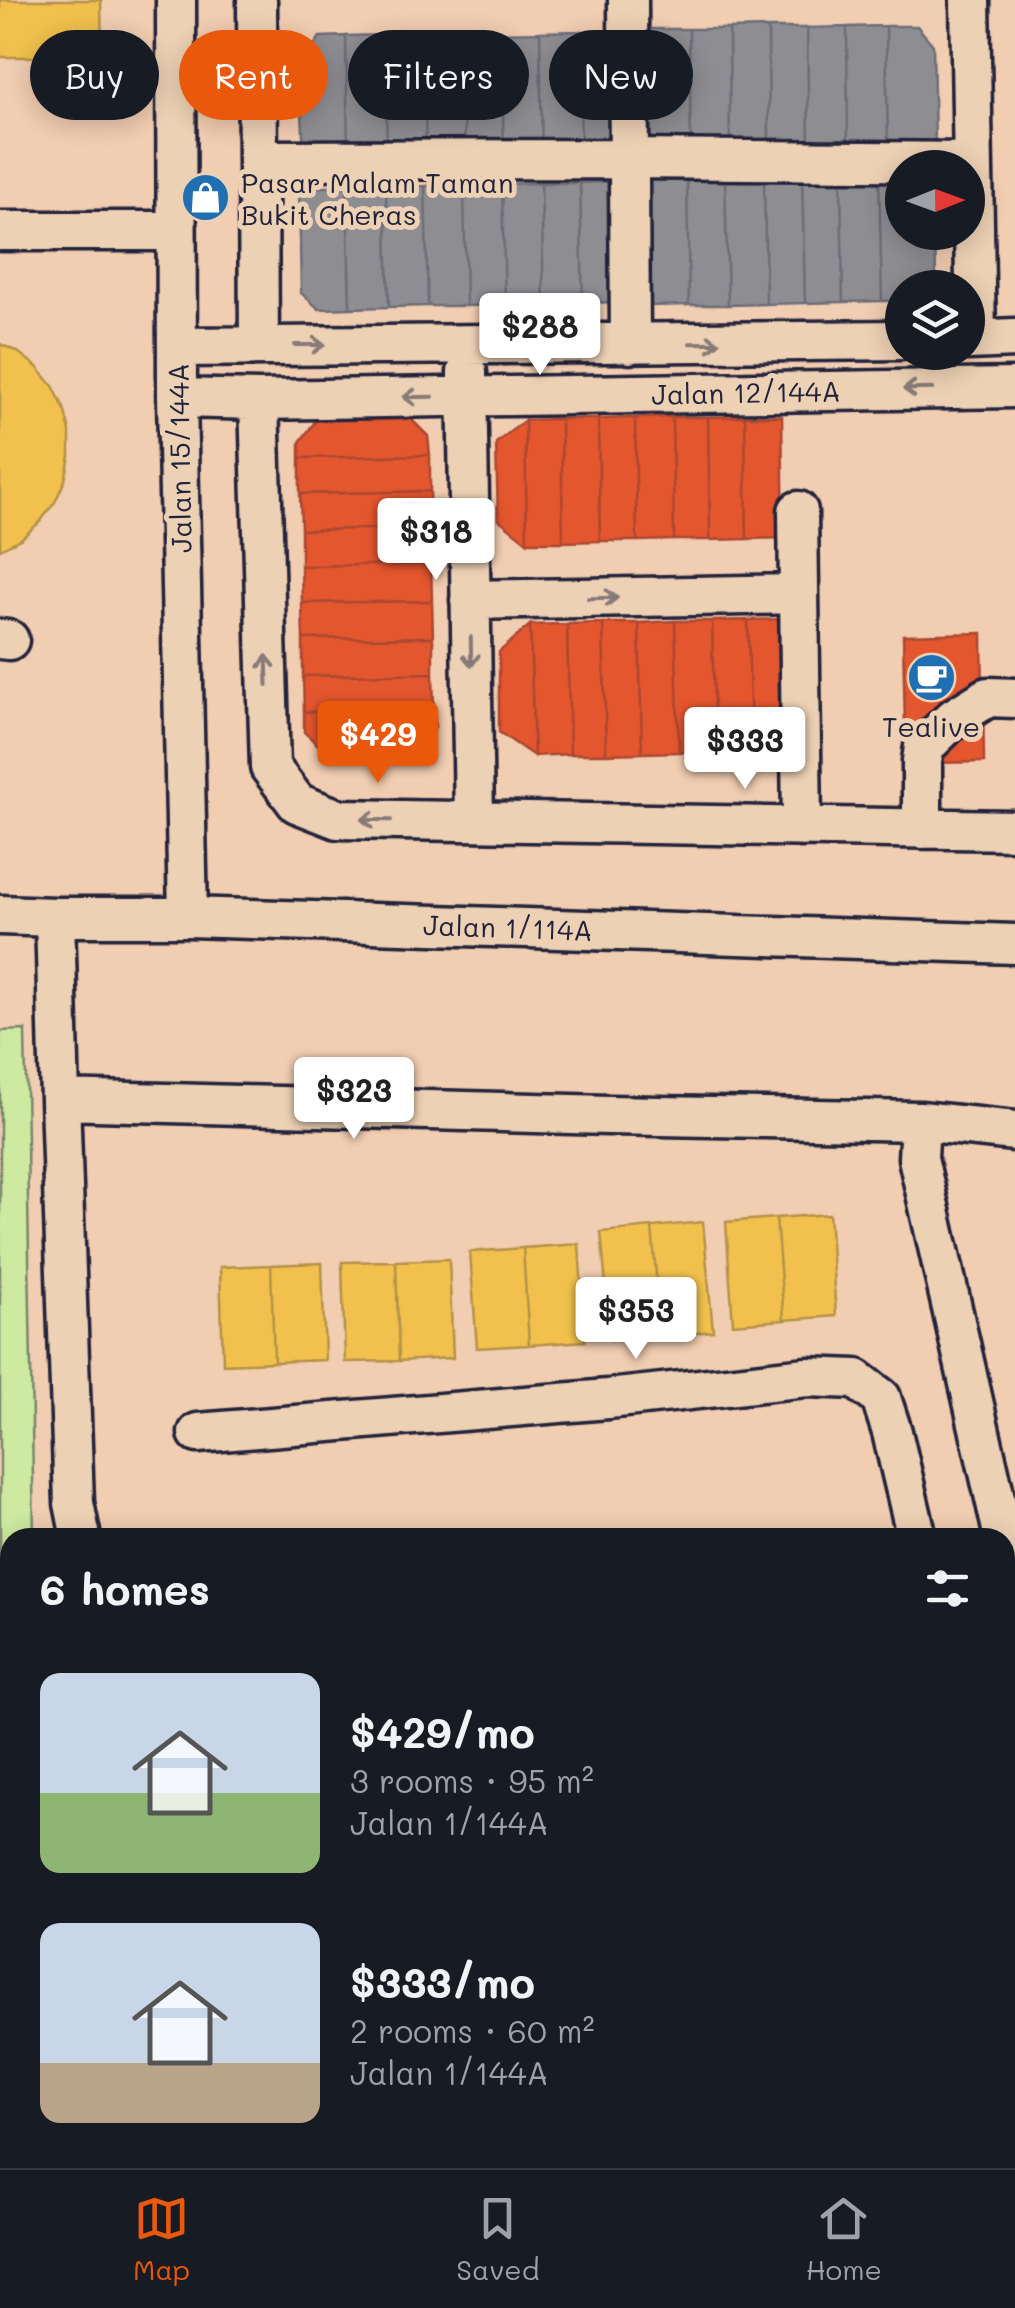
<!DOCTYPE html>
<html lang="en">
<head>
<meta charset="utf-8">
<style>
	body { margin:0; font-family:Mali,sans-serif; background:#20242c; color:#f1f3f6; height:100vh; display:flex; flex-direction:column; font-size:38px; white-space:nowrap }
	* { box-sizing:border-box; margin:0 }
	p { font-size:32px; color:#9ea1a6 }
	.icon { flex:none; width:55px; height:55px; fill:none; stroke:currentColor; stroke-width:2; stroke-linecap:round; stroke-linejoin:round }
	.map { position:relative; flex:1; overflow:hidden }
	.side { position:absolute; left:0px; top:1528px; width:1015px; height:642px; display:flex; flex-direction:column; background:#171b24; border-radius:30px 30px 0 0; box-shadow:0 5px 25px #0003 }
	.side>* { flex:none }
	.hud { position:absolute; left:30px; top:30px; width:955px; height:90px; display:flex; gap:20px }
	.needle { width:65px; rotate:89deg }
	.controls { position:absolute; left:885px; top:150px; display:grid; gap:20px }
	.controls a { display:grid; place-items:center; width:100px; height:100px; border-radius:50%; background:#171b24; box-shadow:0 5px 25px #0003; font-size:50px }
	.price { position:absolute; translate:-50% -85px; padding:0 22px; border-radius:10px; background:#fff; color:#222; font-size:32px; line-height:65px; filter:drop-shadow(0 2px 5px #0008) }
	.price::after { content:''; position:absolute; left:50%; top:60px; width:30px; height:22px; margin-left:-15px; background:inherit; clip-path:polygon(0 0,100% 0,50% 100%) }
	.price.on { background:#ea580c; color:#fff }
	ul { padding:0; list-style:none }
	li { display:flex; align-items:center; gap:30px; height:250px; padding:0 40px }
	li span { display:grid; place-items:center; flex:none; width:280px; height:200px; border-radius:20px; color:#555 }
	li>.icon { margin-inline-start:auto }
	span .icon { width:120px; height:120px; fill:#fffc; stroke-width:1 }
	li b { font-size:42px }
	h2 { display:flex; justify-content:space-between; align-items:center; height:120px; padding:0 40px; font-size:42px }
	.chip { padding:0 35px; border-radius:45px; background:#171b24; box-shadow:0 5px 25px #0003; font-size:35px; line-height:90px }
	.chip.on { background:#ea580c; color:#fff }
	.dock { display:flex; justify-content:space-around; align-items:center; height:140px; border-top:2px solid #363941; background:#171b24; font-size:28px; color:#9ea1a6 }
	.dock a { display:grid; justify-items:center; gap:5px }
	.dock .on { color:#ea580c }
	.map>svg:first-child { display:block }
	.green { fill:#cdeaa0; stroke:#78866e; stroke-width:2.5 }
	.homes { fill:#f2c14e; stroke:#b49148; stroke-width:2.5 }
	.shops { fill:#e4572e; stroke:#aa4732; stroke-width:2.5 }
	.industry { fill:#8d8d92; stroke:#6d6d78; stroke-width:2.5 }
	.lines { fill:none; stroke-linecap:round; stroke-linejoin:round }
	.minor-casing { stroke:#22223b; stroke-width:45 }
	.minor { stroke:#edd1b4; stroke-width:38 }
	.oneway { stroke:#887a78 }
	.labels { text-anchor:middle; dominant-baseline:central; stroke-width:10; stroke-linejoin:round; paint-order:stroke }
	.poi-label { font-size:28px; fill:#22223b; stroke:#edd1b4; text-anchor:start }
	.street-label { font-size:28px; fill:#22223b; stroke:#edd1b4 }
</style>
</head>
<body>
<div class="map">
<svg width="1015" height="2168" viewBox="0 0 1015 2168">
	<rect width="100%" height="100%" fill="#f1cdb1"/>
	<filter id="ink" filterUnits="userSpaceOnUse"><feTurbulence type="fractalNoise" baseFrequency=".01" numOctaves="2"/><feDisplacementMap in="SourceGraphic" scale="20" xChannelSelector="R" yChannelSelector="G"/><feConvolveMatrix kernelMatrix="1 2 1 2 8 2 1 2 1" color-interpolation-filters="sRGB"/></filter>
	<g filter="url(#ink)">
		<path class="green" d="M25,1030l9,507 -24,1v622h114l2,8h-126v-1137z"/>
		<path class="homes" d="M0,0h101l1,57h-102z
			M0,344l18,8 19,15 16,19 11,22 6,24v24l-5,24 -10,22 -15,20 -18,16 -22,11z
			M829,1214l7,102 -52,4 -8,-102z
			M776,1218l8,102 -51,4 -7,-102z
			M703,1222l10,109 -52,5 -9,-109z
			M652,1227l9,109 -50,4 -10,-108z
			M579,1244l6,97 -56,4 -6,-97z
			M523,1248l6,97 -52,3 -7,-96z
			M449,1259l4,99 -54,3 -3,-100z
			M396,1261l3,100 -54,1 -3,-100z
			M322,1263l3,97 -51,2 -3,-97z
			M271,1265l3,97 -51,2 -3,-97z"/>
		<path class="shops" d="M400,408l28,28 2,19 -130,3v-16l20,-27z
			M745,416h37l2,122 -37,1z
			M745,416l2,123 -37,1 -2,-123z
			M672,417h36l2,123h-36z
			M672,417l2,123 -37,1 -2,-123z
			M635,418l2,123h-37l-2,-122z
			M561,419h37l2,122 -37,1z
			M561,419l2,123h-36l-2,-122z
			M525,420l2,122 -29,-23 -2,-76z
			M430,455v36l-130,3v-36z
			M430,491l1,37 -130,2 -1,-36z
			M431,528v36l-130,2v-36z
			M431,564l1,37 -130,2 -1,-37z
			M432,601l1,36 -130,2 -1,-36z
			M785,619l3,130 -37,1 -3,-130z
			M748,620l3,130 -36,1 -3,-130z
			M675,621l4,131 -37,1 -3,-130z
			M675,621h37l3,130 -36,1z
			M603,623l3,131h-36l-3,-130z
			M603,623h36l3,130 -36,1z
			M567,624l3,130 -36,2 -4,-131z
			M530,625l4,131 -35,-24v-80z
			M982,633l2,129 -52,1v-36h-27l-2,-92z
			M433,637v36l-130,3v-37z
			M433,673l1,37 -130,2 -1,-36z
			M434,710l1,17 -25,29 -79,1 -27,-25v-20z"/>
		<path class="industry" d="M886,26h31l16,19 2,99 -47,2z
			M886,26l2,120 -40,1 -1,-120z
			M847,27l1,120h-39l-2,-119z
			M768,28h39l2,119h-40z
			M768,28l1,119 -39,1 -1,-119z
			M650,29h39l2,120h-40z
			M689,29h40l1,119 -39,1z
			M579,31h38l2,119 -38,1z
			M579,31l2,120h-39l-2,-119z
			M540,32l2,119 -38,2 -3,-120z
			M501,33l3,120h-39l-3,-119z
			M462,34l3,119 -39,1 -3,-119z
			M385,35l2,120h-39l-2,-119z
			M385,35h38l3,119 -39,1z
			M346,36l2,119 -44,2 -4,-92 20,-28z
			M902,174v58h33l1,44 -12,12h-22v13h-20l-3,-126z
			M879,175l3,126 -39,1 -2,-126z
			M802,176h39l2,126 -38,1z
			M802,176l3,127 -39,1 -2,-127z
			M764,177l2,127 -38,1 -3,-127z
			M725,178l3,127h-39l-2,-126z
			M687,179l2,126 -38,1 -3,-126z
			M619,181l3,121 -39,1 -3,-120z
			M541,183h39l3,120 -39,1z
			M541,183l3,121 -39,1 -3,-121z
			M502,184l3,121 -39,1 -2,-121z
			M464,185l2,121h-38l-3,-120z
			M425,186l3,120 -39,1 -3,-120z
			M299,187h48l3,121 -31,1 -18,-16z
			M347,187h39l3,120 -39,1z"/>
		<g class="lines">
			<defs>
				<path id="minor" d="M176,0l1,398 11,519
					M257,0l2,345
					M628,0l2,344
					M970,0l6,339
					M259,160l371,-1 343,3
					M0,231h176
					M968,340l47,-2
					M177,347l725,-7
					M467,372l7,449
					M177,398l82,2 756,-12
					M259,400l11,367 27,36 41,16 677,11
					M798,511l4,316
					M470,600l329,-6
					M0,639l9,1
					M922,829v-68l2,-14 30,-29 34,-21 27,1
					M0,915l55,2h133l827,27
					M55,917l5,183
					M920,1121l-2,37 86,380
					M198,1433l410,-34 199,-22 49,2 25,19 11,34 25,106
					M81,1538l-7,-35 -14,-403 549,15 311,6 95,10
					M1005,1543l10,45
					M1005,1643l10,1
					M1005,2135l10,-1
					M194,2160l1,8
					M941,2160l1,8
					M726,2168l79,-8"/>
			</defs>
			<use href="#minor" class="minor-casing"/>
			<use href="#minor" class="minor"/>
		</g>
		<defs><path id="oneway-shaft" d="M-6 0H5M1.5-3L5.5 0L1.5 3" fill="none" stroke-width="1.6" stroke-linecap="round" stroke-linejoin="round" transform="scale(2.5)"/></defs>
		<g class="oneway">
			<use href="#oneway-shaft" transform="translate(705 343) rotate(-1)"/>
			<use href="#oneway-shaft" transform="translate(310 345)"/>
			<use href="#oneway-shaft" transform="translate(918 389) rotate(179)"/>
			<use href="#oneway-shaft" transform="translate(418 397) rotate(179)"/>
			<use href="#oneway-shaft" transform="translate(603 598) rotate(-1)"/>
			<use href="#oneway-shaft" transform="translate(471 652) rotate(89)"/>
			<use href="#oneway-shaft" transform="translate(267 670) rotate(-92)"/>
			<use href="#oneway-shaft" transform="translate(376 820) rotate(-179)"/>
		</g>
	</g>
	<defs>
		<symbol id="shop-disc" viewBox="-11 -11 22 22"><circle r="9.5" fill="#1f6fb2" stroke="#edd1b4"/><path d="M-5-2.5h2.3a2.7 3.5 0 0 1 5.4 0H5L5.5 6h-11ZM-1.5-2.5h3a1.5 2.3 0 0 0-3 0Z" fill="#fff"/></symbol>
		<symbol id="cafe-disc" viewBox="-11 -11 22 22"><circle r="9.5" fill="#1f6fb2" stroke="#edd1b4"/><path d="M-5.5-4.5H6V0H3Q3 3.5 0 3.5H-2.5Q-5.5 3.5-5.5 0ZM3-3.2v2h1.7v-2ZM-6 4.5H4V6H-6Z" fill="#fff"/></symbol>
	</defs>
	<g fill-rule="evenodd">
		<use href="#shop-disc" x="178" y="170" width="55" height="55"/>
		<use href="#cafe-disc" x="904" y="650" width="55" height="55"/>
	</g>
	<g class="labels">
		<g class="poi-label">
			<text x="241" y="182">Pasar Malam Taman<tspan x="241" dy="32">Bukit Cheras</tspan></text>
			<text x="931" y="726" text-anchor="middle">Tealive</text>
		</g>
		<g class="street-label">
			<text transform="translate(746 392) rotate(-1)">Jalan 12/144A</text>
			<text transform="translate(179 458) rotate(-91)">Jalan 15/144A</text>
			<text transform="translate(508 927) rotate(2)">Jalan 1/114A</text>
		</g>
	</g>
</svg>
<div class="controls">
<a><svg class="needle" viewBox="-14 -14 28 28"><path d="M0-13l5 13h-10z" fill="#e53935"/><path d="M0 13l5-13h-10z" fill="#9ea1a6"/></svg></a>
<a><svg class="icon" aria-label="layers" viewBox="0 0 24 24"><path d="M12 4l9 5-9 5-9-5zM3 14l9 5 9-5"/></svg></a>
</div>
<b class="price" style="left:540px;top:378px">$288</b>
<b class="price" style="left:436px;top:583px">$318</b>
<b class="price on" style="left:378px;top:786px">$429</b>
<b class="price" style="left:745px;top:792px">$333</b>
<b class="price" style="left:354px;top:1142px">$323</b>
<b class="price" style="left:636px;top:1362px">$353</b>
<div class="hud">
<a class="chip">Buy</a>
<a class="chip on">Rent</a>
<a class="chip">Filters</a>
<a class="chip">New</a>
</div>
<section class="side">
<h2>6 homes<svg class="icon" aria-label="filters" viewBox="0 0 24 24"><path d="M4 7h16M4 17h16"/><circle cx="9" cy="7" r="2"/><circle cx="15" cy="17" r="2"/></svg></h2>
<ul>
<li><span style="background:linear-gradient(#c9d6e8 60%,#8fb573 0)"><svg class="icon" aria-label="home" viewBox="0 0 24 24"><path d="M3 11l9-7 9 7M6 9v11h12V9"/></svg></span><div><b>$429/mo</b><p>3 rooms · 95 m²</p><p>Jalan 1/144A</p></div></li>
<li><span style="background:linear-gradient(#c9d6e8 70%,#b9a48a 0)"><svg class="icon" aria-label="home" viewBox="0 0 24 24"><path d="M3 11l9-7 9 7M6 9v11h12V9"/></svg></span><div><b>$333/mo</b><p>2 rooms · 60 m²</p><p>Jalan 1/144A</p></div></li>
</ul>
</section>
</div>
<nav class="dock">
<a class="on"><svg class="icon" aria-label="map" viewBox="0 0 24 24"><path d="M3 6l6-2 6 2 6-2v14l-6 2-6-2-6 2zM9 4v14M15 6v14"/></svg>Map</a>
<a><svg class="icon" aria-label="saved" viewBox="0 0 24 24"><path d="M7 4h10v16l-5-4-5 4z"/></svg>Saved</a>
<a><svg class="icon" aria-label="home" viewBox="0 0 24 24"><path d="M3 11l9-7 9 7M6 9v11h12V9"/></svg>Home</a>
</nav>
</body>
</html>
